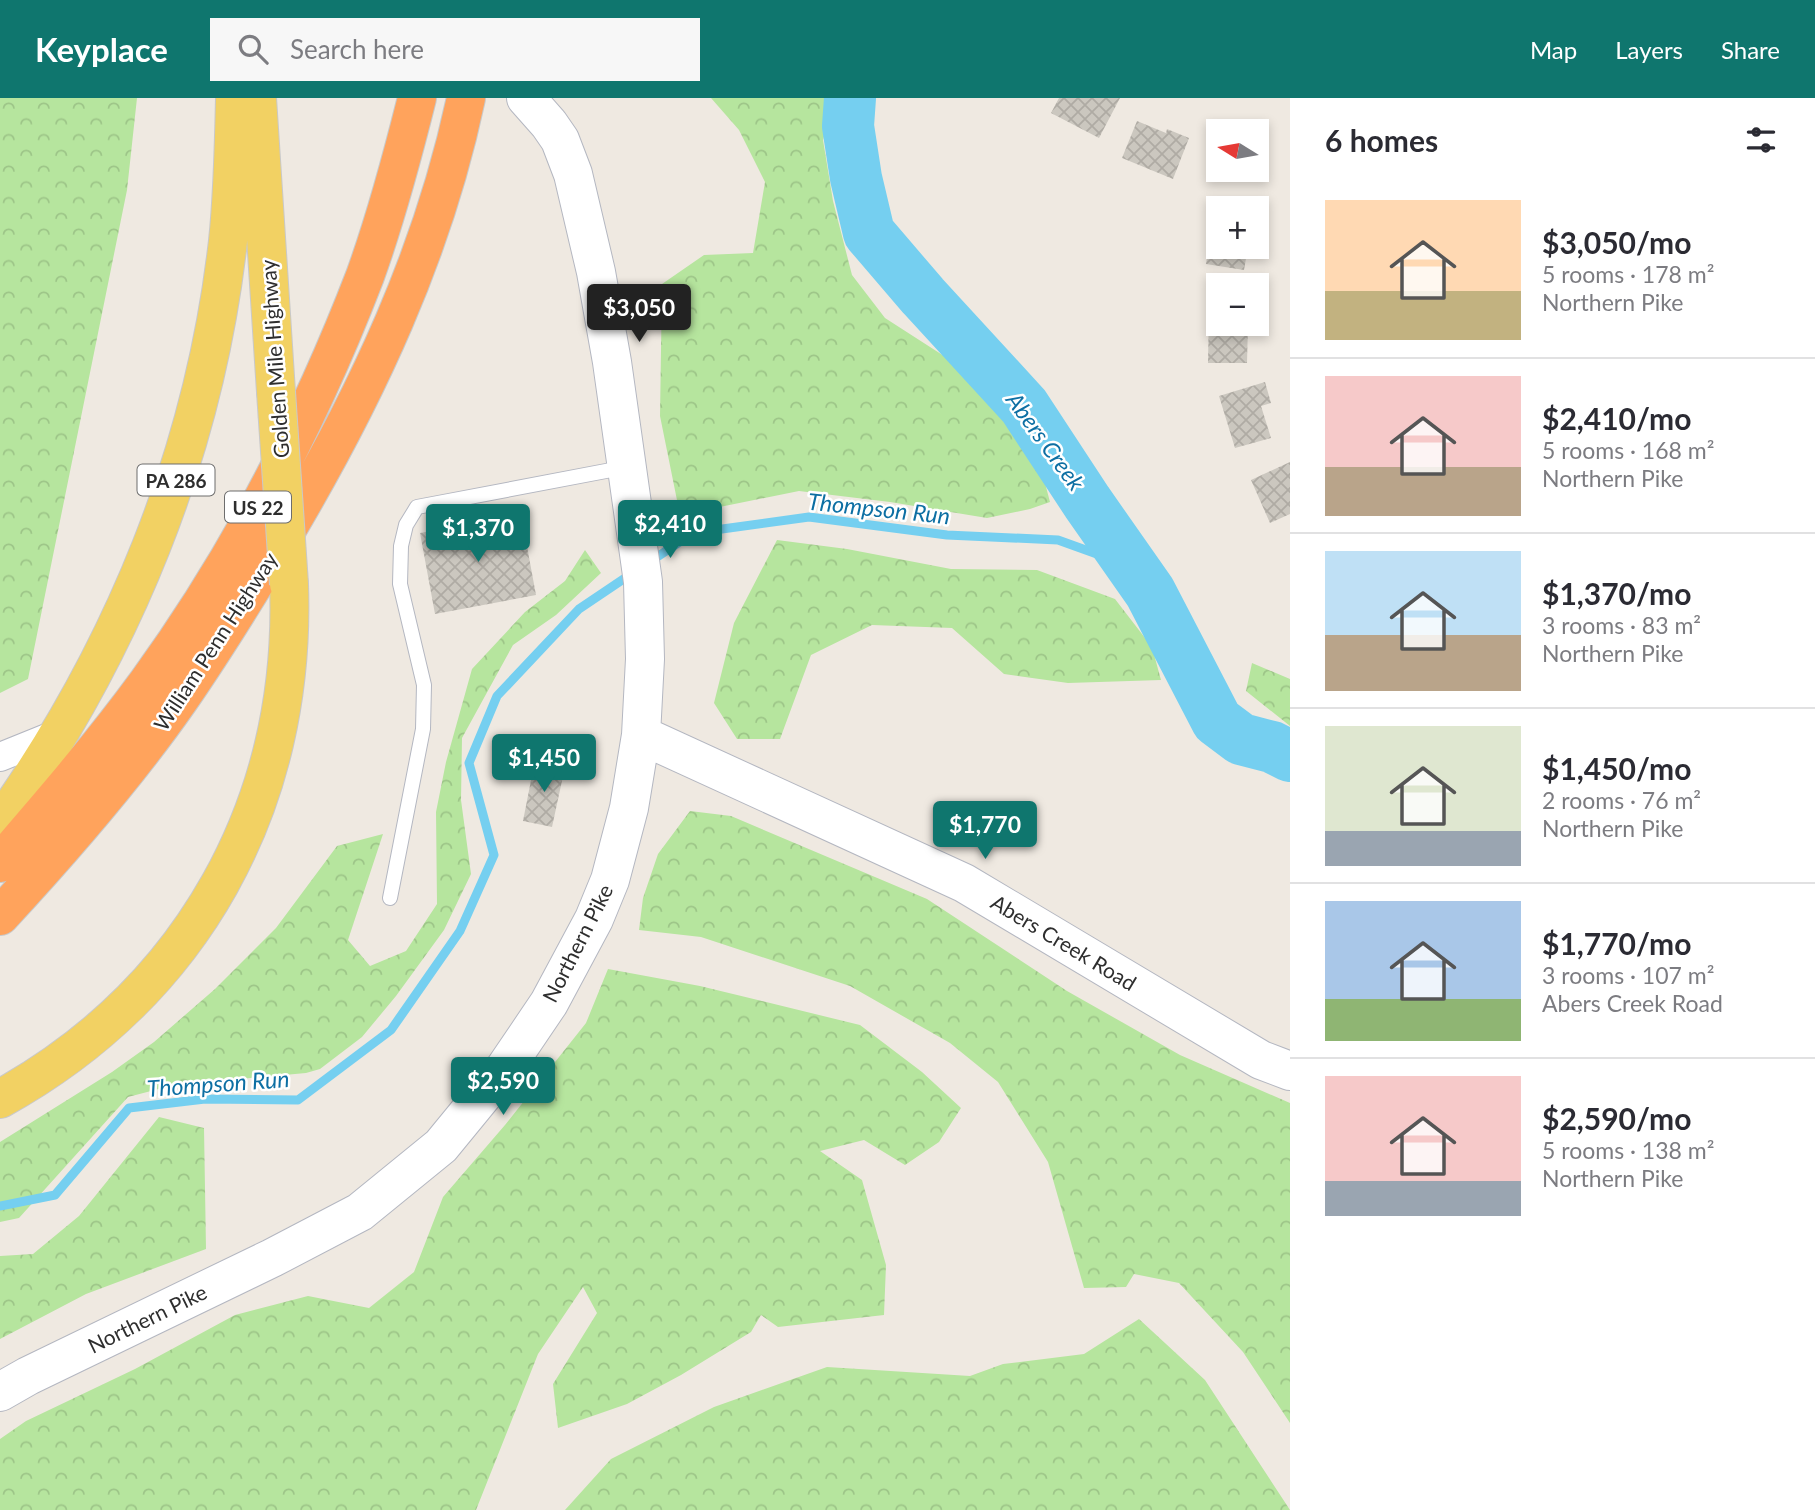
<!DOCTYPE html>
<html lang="en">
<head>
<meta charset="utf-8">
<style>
	body { margin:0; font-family:Lato,sans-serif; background:#f7f7f7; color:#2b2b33; height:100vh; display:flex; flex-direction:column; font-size:26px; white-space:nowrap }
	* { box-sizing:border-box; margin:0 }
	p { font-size:23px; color:#7c7c81 }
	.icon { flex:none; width:38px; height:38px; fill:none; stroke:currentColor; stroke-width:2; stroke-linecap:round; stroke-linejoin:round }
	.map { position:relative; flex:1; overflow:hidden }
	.sheet { display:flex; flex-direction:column; background:#fff; width:525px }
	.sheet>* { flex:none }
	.needle { width:46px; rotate:281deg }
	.tools { position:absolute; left:1206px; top:21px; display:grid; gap:14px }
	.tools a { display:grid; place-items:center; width:63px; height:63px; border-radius:0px; background:#fff; box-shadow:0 4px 10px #0003; font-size:35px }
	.price { position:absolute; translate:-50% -60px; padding:0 16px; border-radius:7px; background:#0f766e; color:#fff; font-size:23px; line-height:46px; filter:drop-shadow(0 2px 4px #0008) }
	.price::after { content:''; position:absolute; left:50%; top:42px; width:21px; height:16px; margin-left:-10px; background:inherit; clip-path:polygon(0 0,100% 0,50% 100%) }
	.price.current { background:#222; color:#fff }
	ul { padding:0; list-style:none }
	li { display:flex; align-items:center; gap:21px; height:175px; padding:0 35px }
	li+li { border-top:2px solid #e1e1e2 }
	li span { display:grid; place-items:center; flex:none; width:196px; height:140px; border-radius:0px; color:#555 }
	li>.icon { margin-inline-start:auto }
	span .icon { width:84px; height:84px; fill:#fffc; stroke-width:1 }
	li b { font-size:30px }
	h2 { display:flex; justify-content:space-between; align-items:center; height:84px; padding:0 35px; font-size:30px }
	header { display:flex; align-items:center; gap:42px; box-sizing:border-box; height:98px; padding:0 35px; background:#0f766e; color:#fff }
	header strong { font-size:33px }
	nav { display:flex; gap:38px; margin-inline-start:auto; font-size:24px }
	.search { width:490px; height:63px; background:#f7f7f7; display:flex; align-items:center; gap:18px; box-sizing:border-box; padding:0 24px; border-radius:0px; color:#7c7c81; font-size:26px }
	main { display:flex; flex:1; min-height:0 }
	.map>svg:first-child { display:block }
	.forest { fill:url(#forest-crowns) }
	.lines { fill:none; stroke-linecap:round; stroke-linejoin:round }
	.stream { stroke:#75cff0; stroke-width:9 }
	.river { stroke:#75cff0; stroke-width:52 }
	.building { fill:url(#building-cross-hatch) }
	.lane-casing { stroke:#b4b7c1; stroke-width:16 }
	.street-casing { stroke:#b4b7c1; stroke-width:30 }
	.secondary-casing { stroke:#b4b7c1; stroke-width:40 }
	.primary-casing { stroke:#c9c9c9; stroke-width:40 }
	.highway-casing { stroke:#c9c9c9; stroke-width:40 }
	.lane { stroke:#fff; stroke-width:14 }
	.street { stroke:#fff; stroke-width:28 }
	.secondary { stroke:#fff; stroke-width:38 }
	.primary { stroke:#f2d163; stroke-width:38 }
	.highway { stroke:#ffa35c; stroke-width:38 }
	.primary-bridge-casing { stroke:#c9c9c9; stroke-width:40; stroke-linecap:butt }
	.primary-bridge { stroke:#f2d163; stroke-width:38 }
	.labels { text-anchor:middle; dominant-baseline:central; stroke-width:5; stroke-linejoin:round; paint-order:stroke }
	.shield { fill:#fff; stroke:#6d6d6d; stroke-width:2 }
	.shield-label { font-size:19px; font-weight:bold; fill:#2e2e2e }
	.street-label { font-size:21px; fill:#2e2e2e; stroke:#fff }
	.water-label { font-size:23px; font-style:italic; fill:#0d6fa3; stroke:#fff }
</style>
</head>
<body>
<header>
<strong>Keyplace</strong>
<div class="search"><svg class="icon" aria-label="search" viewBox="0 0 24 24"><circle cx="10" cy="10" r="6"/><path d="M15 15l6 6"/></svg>Search here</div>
<nav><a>Map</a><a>Layers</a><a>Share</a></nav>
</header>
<main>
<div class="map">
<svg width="1290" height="1412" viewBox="0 0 1290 1412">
	<defs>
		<pattern id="forest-crowns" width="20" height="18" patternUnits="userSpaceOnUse" patternTransform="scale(1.75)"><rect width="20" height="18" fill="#b6e59e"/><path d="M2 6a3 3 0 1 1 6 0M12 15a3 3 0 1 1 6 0" fill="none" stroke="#9dc588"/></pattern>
		<pattern id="building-cross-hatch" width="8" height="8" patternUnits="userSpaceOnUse" patternTransform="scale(1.75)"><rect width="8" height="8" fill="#cbc7bf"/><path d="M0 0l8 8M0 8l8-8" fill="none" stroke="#afaba4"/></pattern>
	</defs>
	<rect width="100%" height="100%" fill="#efe9e1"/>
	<path class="forest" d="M0,0h137l-10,92 -99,489 -28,14z
		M711,0h125l-13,42 10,61 19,74 33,43 87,56 42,49 22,26 14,53 -20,7 -43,9 -97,-16 -91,-11 -119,24 -20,-99 2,-132 42,-29 49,-2 12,-71 -26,-52z
		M777,442l70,9 104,20 86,1 78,29 37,48 9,33 -93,3 -64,-9 -52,-46 -80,-3 -61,30 -31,84h-43l-23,-36 20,-80z
		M585,452l16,23 -45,42 -43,30 -51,93 -1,62 10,74 -27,56 -48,66 -34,41 -42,32 -14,4 -132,12 -46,12 -109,121 -19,4v-80l112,-70 42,-30 61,-53 61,-61 61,-82 46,-12 -35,106 22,26 36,-15 31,-47 -1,-92 10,-50 26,-93 53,-57 40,-31z
		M1252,565l38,16v47l-44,-35z
		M690,713l41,5 196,83 140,92 113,64 110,48v320l-47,-71 -64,-69 -45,-9 -8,13 -42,1 -36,-126 -50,-80 -48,-39 -100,-57 -149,-49 -62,-7 4,-32 15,-44z
		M608,871l92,17 160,39 62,47 39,36 -22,34 -34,23 -41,-25 -44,11 42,29 24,85 -2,50 -106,12 -17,-12 -10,17 -70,43 -54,29 -69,24 -5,-44 44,-71 -14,-26 -45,67 -62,156h-476v-71l26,-18 109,-52 100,-54 73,-19 61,12 45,-36 29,-75 62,-72 81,-102z
		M159,1019l45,11 2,121 -120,45 -86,45v-83l33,-2 46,-38z
		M1139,1221l66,61 85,130h-725l46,-51 103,-52 113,-40 143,9 33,-12 81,-10z"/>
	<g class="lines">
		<path class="stream" d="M651,463l42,-28 116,-16 138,18 111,5 75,27
			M0,1108l55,-11 74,-87 76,-9 93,1 93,-70 69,-99 34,-76 -25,-92 28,-67 82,-87 52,-35"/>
		<path class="river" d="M850,0l-2,28 8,52 13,55 54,63 101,110 63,96 63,90 67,129 24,18 31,8 18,9"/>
	</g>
	<path class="building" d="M1059,0h61l-21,40 -48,-25z
		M1137,23l29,12 1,-4 22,9 -16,41 -51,-21z
		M1215,107l12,2 -9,1v39h30l-4,23 -38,-6z
		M1209,209h9v17h30l-1,39h-39z
		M1265,284l6,21 -10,3 10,32 -36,10 -16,-52z
		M1290,364v52l-20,9 -19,-43z
		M521,416l15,81 -101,19 -15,-81z
		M535,662l30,7 -13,60 -29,-6z"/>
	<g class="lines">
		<defs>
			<path id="lane" d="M390,800l33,-169 1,-44 -24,-101 1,-38 5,-21 11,-18 210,-40"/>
			<path id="street" d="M0,659l62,-25"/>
			<path id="secondary" d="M641,637l323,148 297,177 29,11
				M0,1294l28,-16 244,-118 88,-46 81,-66 64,-78 44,-65 45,-84 16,-39 19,-72 12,-73 4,-76 -2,-77 -31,-220 -16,-90 -23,-98 -13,-34 -11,-16 -23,-26"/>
			<path id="primary" d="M257,0l19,294
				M0,726c123,-174 204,-371 228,-583 5,-47 6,-95 7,-143
				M0,1001c193,-107 297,-295 289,-515"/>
			<path id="highway" d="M0,765c51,-59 102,-118 148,-181 90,-124 162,-263 217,-406 21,-58 37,-118 52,-178
				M0,818c63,-68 126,-140 179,-216 38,-55 73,-112 107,-169 81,-137 147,-277 180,-433"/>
		</defs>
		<use href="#lane" class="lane-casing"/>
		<use href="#street" class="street-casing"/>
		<use href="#secondary" class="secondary-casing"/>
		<use href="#primary" class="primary-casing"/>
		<use href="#highway" class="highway-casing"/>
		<use href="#lane" class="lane"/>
		<use href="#street" class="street"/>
		<use href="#secondary" class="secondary"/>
		<use href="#primary" class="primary"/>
		<use href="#highway" class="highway"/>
		<defs>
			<path id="primary-bridge" d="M276,294l13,192"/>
		</defs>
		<use href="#primary-bridge" class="primary-bridge-casing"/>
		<use href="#primary-bridge" class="primary-bridge"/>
	</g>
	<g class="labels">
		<g class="shield">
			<rect x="137.5" y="366.5" width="77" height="31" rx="5"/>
			<rect x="225" y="393.5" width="66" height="31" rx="5"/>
		</g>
		<g class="shield-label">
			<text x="176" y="382">PA 286</text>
			<text x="258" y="409">US 22</text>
		</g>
		<g class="street-label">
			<text transform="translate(274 261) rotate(-94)">Golden Mile Highway</text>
			<text transform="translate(215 543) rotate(-57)">William Penn Highway</text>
			<text transform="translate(1064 844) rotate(31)">Abers Creek Road</text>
			<text transform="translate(577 845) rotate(-63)">Northern Pike</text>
			<text transform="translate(147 1220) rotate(-26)">Northern Pike</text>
		</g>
		<g class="water-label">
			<text transform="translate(1046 343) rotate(54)">Abers Creek</text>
			<text transform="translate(879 410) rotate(6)">Thompson Run</text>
			<text transform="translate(218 985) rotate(-4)">Thompson Run</text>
		</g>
	</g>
</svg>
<div class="tools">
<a><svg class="needle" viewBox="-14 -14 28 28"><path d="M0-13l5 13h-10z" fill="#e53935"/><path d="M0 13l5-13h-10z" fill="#7c7c81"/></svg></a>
<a>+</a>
<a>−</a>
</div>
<b class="price current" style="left:639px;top:246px">$3,050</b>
<b class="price" style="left:670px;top:462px">$2,410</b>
<b class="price" style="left:478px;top:466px">$1,370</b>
<b class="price" style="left:544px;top:696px">$1,450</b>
<b class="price" style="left:985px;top:763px">$1,770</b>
<b class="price" style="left:503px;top:1019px">$2,590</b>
</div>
<section class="sheet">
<h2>6 homes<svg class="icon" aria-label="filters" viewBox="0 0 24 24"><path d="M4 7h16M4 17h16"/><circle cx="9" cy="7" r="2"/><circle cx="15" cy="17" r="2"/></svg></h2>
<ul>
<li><span style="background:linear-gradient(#ffd9b3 65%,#c2b280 0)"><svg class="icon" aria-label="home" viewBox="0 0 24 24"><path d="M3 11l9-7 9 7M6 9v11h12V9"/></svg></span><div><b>$3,050/mo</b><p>5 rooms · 178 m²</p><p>Northern Pike</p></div></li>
<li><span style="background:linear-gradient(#f6c9c9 65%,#b9a48a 0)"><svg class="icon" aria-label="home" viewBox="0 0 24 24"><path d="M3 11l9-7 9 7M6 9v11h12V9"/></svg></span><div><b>$2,410/mo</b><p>5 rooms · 168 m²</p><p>Northern Pike</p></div></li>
<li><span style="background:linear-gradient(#bfe0f5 60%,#b9a48a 0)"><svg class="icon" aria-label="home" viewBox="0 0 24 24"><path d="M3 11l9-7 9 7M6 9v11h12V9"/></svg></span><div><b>$1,370/mo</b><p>3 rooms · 83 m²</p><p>Northern Pike</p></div></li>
<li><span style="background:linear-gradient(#dfe7d0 75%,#9aa5b1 0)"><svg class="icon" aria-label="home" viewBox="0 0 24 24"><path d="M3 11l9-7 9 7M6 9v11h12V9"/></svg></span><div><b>$1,450/mo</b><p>2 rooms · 76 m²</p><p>Northern Pike</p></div></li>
<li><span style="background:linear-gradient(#a9c7e8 70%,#8fb573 0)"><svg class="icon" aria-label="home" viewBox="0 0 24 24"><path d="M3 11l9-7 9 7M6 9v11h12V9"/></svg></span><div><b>$1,770/mo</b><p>3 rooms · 107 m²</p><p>Abers Creek Road</p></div></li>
<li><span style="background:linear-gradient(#f6c9c9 75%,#9aa5b1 0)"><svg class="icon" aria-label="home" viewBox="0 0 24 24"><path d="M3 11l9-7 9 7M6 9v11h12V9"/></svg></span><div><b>$2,590/mo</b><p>5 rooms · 138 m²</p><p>Northern Pike</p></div></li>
</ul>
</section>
</main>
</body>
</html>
